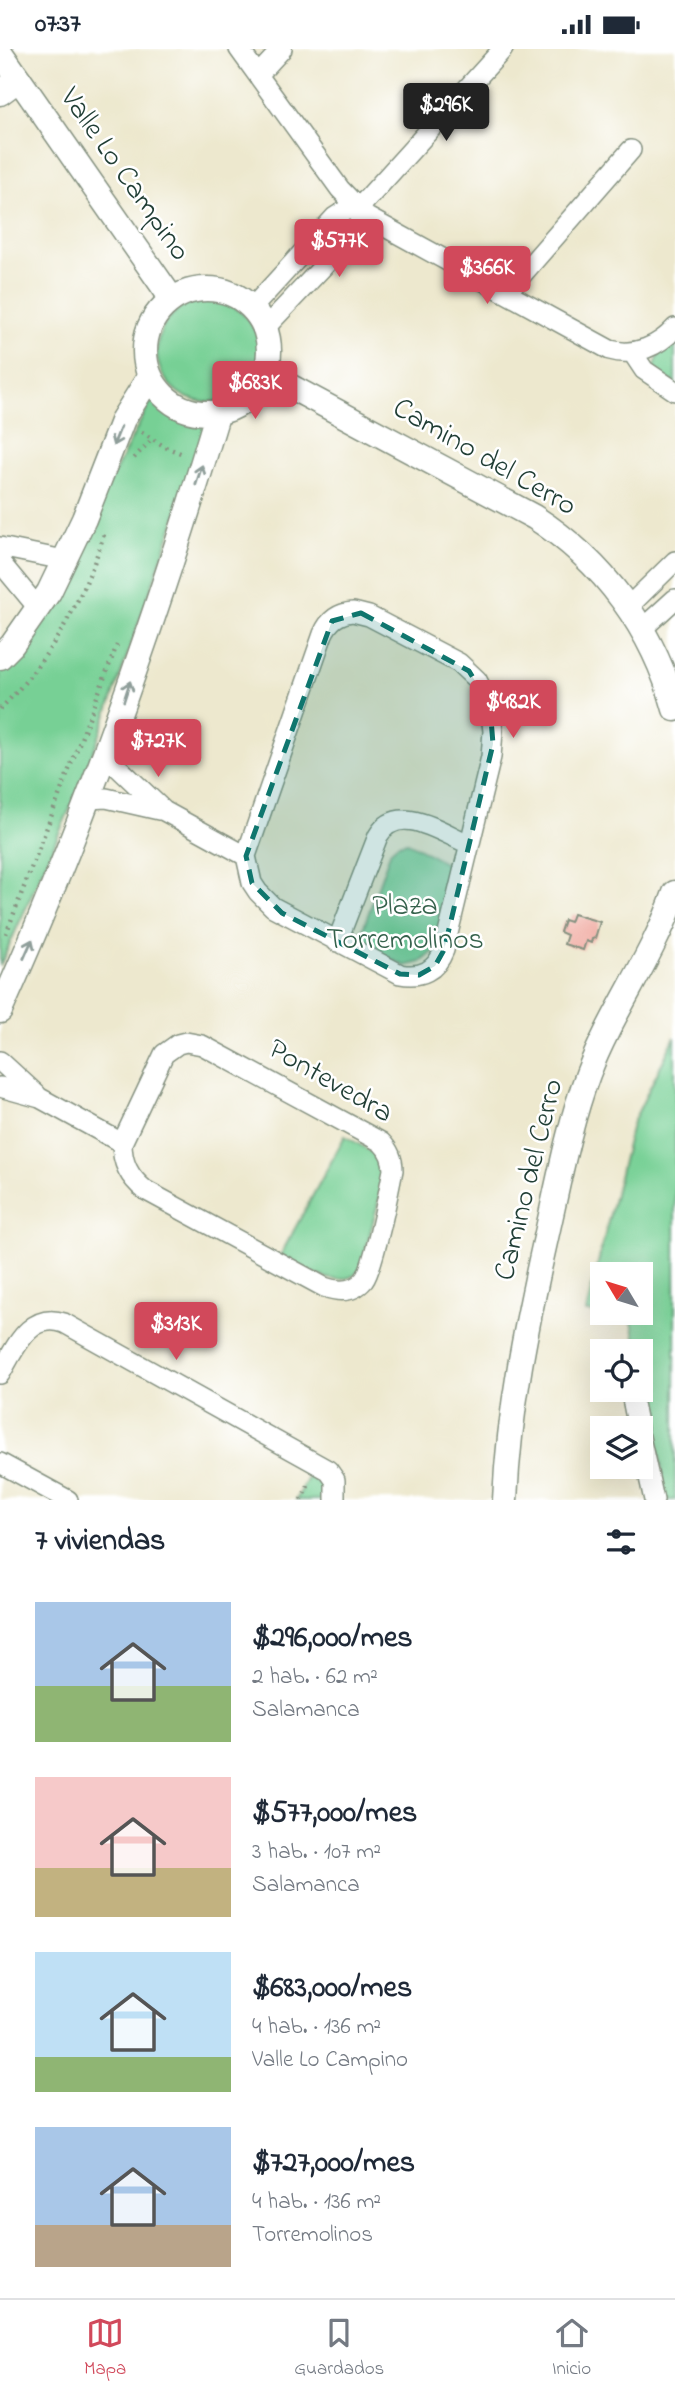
<!DOCTYPE html>
<html lang="es">
<head>
<meta charset="utf-8">
<style>
	body { margin:0; font-family:"Indie Flower",sans-serif; background:#f6f6f7; color:#1f2937; height:100vh; display:flex; flex-direction:column; font-size:26px; white-space:nowrap }
	* { box-sizing:border-box; margin:0 }
	p { font-size:23px; color:#747a83 }
	.icon { flex:none; width:38px; height:38px; fill:none; stroke:currentColor; stroke-width:2; stroke-linecap:round; stroke-linejoin:round }
	.map { position:relative; height:1451px; overflow:hidden }
	.sheet { display:flex; flex-direction:column; background:#fff; flex:1 }
	.sheet>* { flex:none }
	.needle { width:46px; rotate:308deg }
	.buttons { position:absolute; left:590px; top:1213px; display:grid; gap:14px }
	.buttons a { display:grid; place-items:center; width:63px; height:63px; border-radius:0px; background:#fff; box-shadow:0 7px 28px #0002; font-size:35px }
	.price { position:absolute; translate:-50% -60px; padding:0 16px; border-radius:7px; background:#d1495b; color:#fff; font-size:23px; line-height:46px; filter:drop-shadow(0 2px 4px #0008) }
	.price::after { content:''; position:absolute; left:50%; top:42px; width:21px; height:16px; margin-left:-10px; background:inherit; clip-path:polygon(0 0,100% 0,50% 100%) }
	.price.selected { background:#222; color:#fff }
	ul { padding:0; list-style:none }
	li { display:flex; align-items:center; gap:21px; height:175px; padding:0 35px }
	li span { display:grid; place-items:center; flex:none; width:196px; height:140px; border-radius:0px; color:#555 }
	li>.icon { margin-inline-start:auto }
	span .icon { width:84px; height:84px; fill:#fffc; stroke-width:1 }
	li b { font-size:30px }
	h2 { display:flex; justify-content:space-between; align-items:center; height:84px; padding:0 35px; font-size:30px }
	.status { display:flex; justify-content:space-between; align-items:center; height:49px; padding:0 35px; background:#fff; direction:ltr }
	.status svg { height:19px; fill:currentColor }
	.menu { display:flex; justify-content:space-around; align-items:center; height:98px; border-top:2px solid #e0e1e3; background:#fff; font-size:19px; color:#747a83 }
	.menu a { display:grid; justify-items:center; gap:4px }
	.menu .selected { color:#d1495b }
	.map>svg:first-child { display:block }
	.green { fill:#77d095; stroke:#4b8664; stroke-width:2; fill-rule:evenodd }
	.building { fill:#f1b0a7 }
	.lines { fill:none; stroke-linecap:round; stroke-linejoin:round }
	.minor-casing { stroke:#869281; stroke-width:22 }
	.tertiary-casing { stroke:#869281; stroke-width:27 }
	.path { stroke:#869281; stroke-width:4.5; stroke-dasharray:2 5; stroke-linecap:butt }
	.minor { stroke:#fff; stroke-width:19 }
	.tertiary { stroke:#fff; stroke-width:24 }
	.oneway { stroke:#8f9e9a }
	.marked { fill:#0f766e; fill-opacity:0.2; stroke:#0f766e; stroke-width:5; stroke-dasharray:14 9; stroke-linejoin:round }
	.labels { text-anchor:middle; dominant-baseline:central; stroke-width:5; stroke-linejoin:round; paint-order:stroke }
	.street-label { font-size:30px; fill:#1f3d34; stroke:#fff }
	.park-label { font-size:30px; fill:#35624c; stroke:#fff }
</style>
</head>
<body>
<div class="status"><b>07:37</b><svg viewBox="0 0 49 12"><path d="M0 12V9h3v3zM5 12V6h3v6zM10 12V3h3v9zM15 12V0h3v12zM26 1h20v11H26zM47 4h2v5h-2z"/></svg></div>
<div class="map">
<svg width="675" height="1451" viewBox="0 0 675 1451">
	<rect width="100%" height="100%" fill="#fff"/>
	<filter id="ink" filterUnits="userSpaceOnUse"><feTurbulence type="fractalNoise" baseFrequency=".0143" numOctaves="2"/><feDisplacementMap in="SourceGraphic" scale="14" xChannelSelector="R" yChannelSelector="G"/><feConvolveMatrix kernelMatrix="1 2 1 2 8 2 1 2 1" color-interpolation-filters="sRGB"/></filter>
	<filter id="wash" filterUnits="userSpaceOnUse"><feTurbulence type="fractalNoise" baseFrequency=".00686" numOctaves="4" result="noise"/><feDisplacementMap in="SourceGraphic" scale="28" xChannelSelector="R" yChannelSelector="G"/><feGaussianBlur stdDeviation="1.57" result="paint"/><feColorMatrix in="noise" values="0 0 0 0 0 0 0 0 0 0 0 0 0 0 0 0 0 1.4 0 .05"/><feComposite in="paint" operator="in"/></filter>
	<g filter="url(#wash)">
		<rect width="100%" height="100%" fill="#ede8ce"/>
		<path class="green" d="M157 302a51 51 0 1 1 102 0a51 51 0 1 1-102 0Z
			M675,289v46l-21,-15 6,-18z
			M154,346c12,18 34,27 55,27l-109,312 -20,52 -80,180v-300l89,-144z
			M408,793l45,26 -15,80 -17,14 -16,4 -47,-23 33,-93 7,-6z
			M675,988v463h-15l2,-31 -21,-105 -1,-13h-2l-7,-34 -45,-5 46,-188zM602,1225h38v39h-38z
			M345,1087l37,22 3,19 -25,94c-24,22 -57,-4 -80,-15z
			M309,1427l16,12 3,12h-32z"/>
		<g id="blocks">
			<path class="building" d="M573,865l27,8 -5,16 -3,1 -1,4 -5,-2 -3,9 -19,-6 3,-9 -7,-3 4,-12 6,2z"/>
		</g>
	</g>
	<g filter="url(#ink)">
		<use href="#blocks" fill-opacity="0" stroke="#869281" stroke-width="2"/>
		<g class="lines">
			<defs>
				<path id="minor" d="M239,0l101,140 27,28 243,133c25,7 49,-4 65,-22
					M258,26l24,-26
					M506,244l125,-143
					M252,259l83,-91 11,-7 12,-1 145,-160
					M265,279l89,-94 6,-11 -2,-14
					M632,303l12,18 31,21
					M0,498l64,13
					M0,513l38,46
					M628,558l47,-46
					M353,563l16,4 90,47 18,17 13,26 3,25 -2,26 -47,193c-8,21 -23,28 -44,24l-127,-67 -15,-15 -6,-9 -6,-27 77,-222c6,-14 16,-21 30,-22z
					M642,580l33,-30
					M106,707l58,55 82,45
					M89,750l17,-1 53,12
					M337,893l41,-106c20,-35 64,-3 91,8
					M186,993l16,3 179,97c8,8 12,16 12,28 -4,20 -19,97 -29,110 -11,13 -26,12 -40,7l-179,-97c-16,-13 -23,-27 -23,-47l42,-89 14,-10z
					M0,1012l37,34
					M0,1038l40,11 82,45
					M0,1325c15,-25 29,-63 64,-51l264,147 7,10v20
					M630,1340l8,39
					M640,1388l14,63
					M0,1414l68,37"/>
				<path id="tertiary" d="M0,3l172,247
					M0,44l19,-14
					M145 302a62 62 0 1 1 124 0a62 62 0 1 1-124 0Z
					M263,329l16,3 12,6 243,130c70,45 119,112 141,192
					M0,608l12,-12 37,-53 35,-73 39,-100 27,-43
					M0,962c87,-193 157,-395 218,-599
					M505,1451c4,-91 22,-178 42,-267 12,-53 22,-108 41,-159 24,-63 65,-117 87,-181"/>
			</defs>
			<use href="#minor" class="minor-casing"/>
			<use href="#tertiary" class="tertiary-casing"/>
			<path class="path" d="M142,383l23,15 18,7
				M134,409l18,-19
				M0,660c49,-48 84,-110 104,-175
				M6,885l111,-289
				M301,1451l9,-18"/>
			<use href="#minor" class="minor"/>
			<use href="#tertiary" class="tertiary"/>
		</g>
		<defs><path id="oneway-shaft" d="M-6 0H5M1.5-3L5.5 0L1.5 3" fill="none" stroke-width="1.6" stroke-linecap="round" stroke-linejoin="round" transform="scale(1.75)"/></defs>
		<g class="oneway">
			<use href="#oneway-shaft" transform="translate(117 387) rotate(112)"/>
			<use href="#oneway-shaft" transform="translate(199 426) rotate(-72)"/>
			<use href="#oneway-shaft" transform="translate(127 642) rotate(-72)"/>
			<use href="#oneway-shaft" transform="translate(28 900) rotate(-66)"/>
		</g>
	</g>
	<path class="marked" d="M361,564l108,58 21,35 3,38 -49,206 -9,16 -16,9 -19,-1 -118,-61 -30,-30 -6,-27 86,-235z"/>
	<g class="labels">
		<g class="street-label">
			<text transform="translate(124 126) rotate(55)">Valle Lo Campino</text>
			<text transform="translate(484 409) rotate(30)">Camino del Cerro</text>
			<text transform="translate(330 1033) rotate(30)">Pontevedra</text>
			<text transform="translate(530 1131) rotate(-76)">Camino del Cerro</text>
		</g>
		<g class="park-label">
			<text x="405" y="858">Plaza<tspan x="405" dy="34">Torremolinos</tspan></text>
		</g>
	</g>
</svg>
<div class="buttons">
<a><svg class="needle" viewBox="-14 -14 28 28"><path d="M0-13l5 13h-10z" fill="#e53935"/><path d="M0 13l5-13h-10z" fill="#747a83"/></svg></a>
<a><svg class="icon" aria-label="locate" viewBox="0 0 24 24"><circle cx="12" cy="12" r="6"/><path d="M12 2v4M12 18v4M2 12h4M18 12h4"/></svg></a>
<a><svg class="icon" aria-label="layers" viewBox="0 0 24 24"><path d="M12 4l9 5-9 5-9-5zM3 14l9 5 9-5"/></svg></a>
</div>
<b class="price selected" style="left:446px;top:94px">$296K</b>
<b class="price" style="left:339px;top:230px">$577K</b>
<b class="price" style="left:487px;top:257px">$366K</b>
<b class="price" style="left:255px;top:372px">$683K</b>
<b class="price" style="left:513px;top:691px">$482K</b>
<b class="price" style="left:158px;top:730px">$727K</b>
<b class="price" style="left:176px;top:1313px">$313K</b>
</div>
<section class="sheet">
<h2>7 viviendas<svg class="icon" aria-label="filters" viewBox="0 0 24 24"><path d="M4 7h16M4 17h16"/><circle cx="9" cy="7" r="2"/><circle cx="15" cy="17" r="2"/></svg></h2>
<ul>
<li><span style="background:linear-gradient(#a9c7e8 60%,#8fb573 0)"><svg class="icon" aria-label="home" viewBox="0 0 24 24"><path d="M3 11l9-7 9 7M6 9v11h12V9"/></svg></span><div><b>$296,000/mes</b><p>2 hab. · 62 m²</p><p>Salamanca</p></div></li>
<li><span style="background:linear-gradient(#f6c9c9 65%,#c2b280 0)"><svg class="icon" aria-label="home" viewBox="0 0 24 24"><path d="M3 11l9-7 9 7M6 9v11h12V9"/></svg></span><div><b>$577,000/mes</b><p>3 hab. · 107 m²</p><p>Salamanca</p></div></li>
<li><span style="background:linear-gradient(#bfe0f5 75%,#8fb573 0)"><svg class="icon" aria-label="home" viewBox="0 0 24 24"><path d="M3 11l9-7 9 7M6 9v11h12V9"/></svg></span><div><b>$683,000/mes</b><p>4 hab. · 136 m²</p><p>Valle Lo Campino</p></div></li>
<li><span style="background:linear-gradient(#a9c7e8 70%,#b9a48a 0)"><svg class="icon" aria-label="home" viewBox="0 0 24 24"><path d="M3 11l9-7 9 7M6 9v11h12V9"/></svg></span><div><b>$727,000/mes</b><p>4 hab. · 136 m²</p><p>Torremolinos</p></div></li>
</ul>
</section>
<nav class="menu">
<a class="selected"><svg class="icon" aria-label="map" viewBox="0 0 24 24"><path d="M3 6l6-2 6 2 6-2v14l-6 2-6-2-6 2zM9 4v14M15 6v14"/></svg>Mapa</a>
<a><svg class="icon" aria-label="saved" viewBox="0 0 24 24"><path d="M7 4h10v16l-5-4-5 4z"/></svg>Guardados</a>
<a><svg class="icon" aria-label="home" viewBox="0 0 24 24"><path d="M3 11l9-7 9 7M6 9v11h12V9"/></svg>Inicio</a>
</nav>
</body>
</html>
